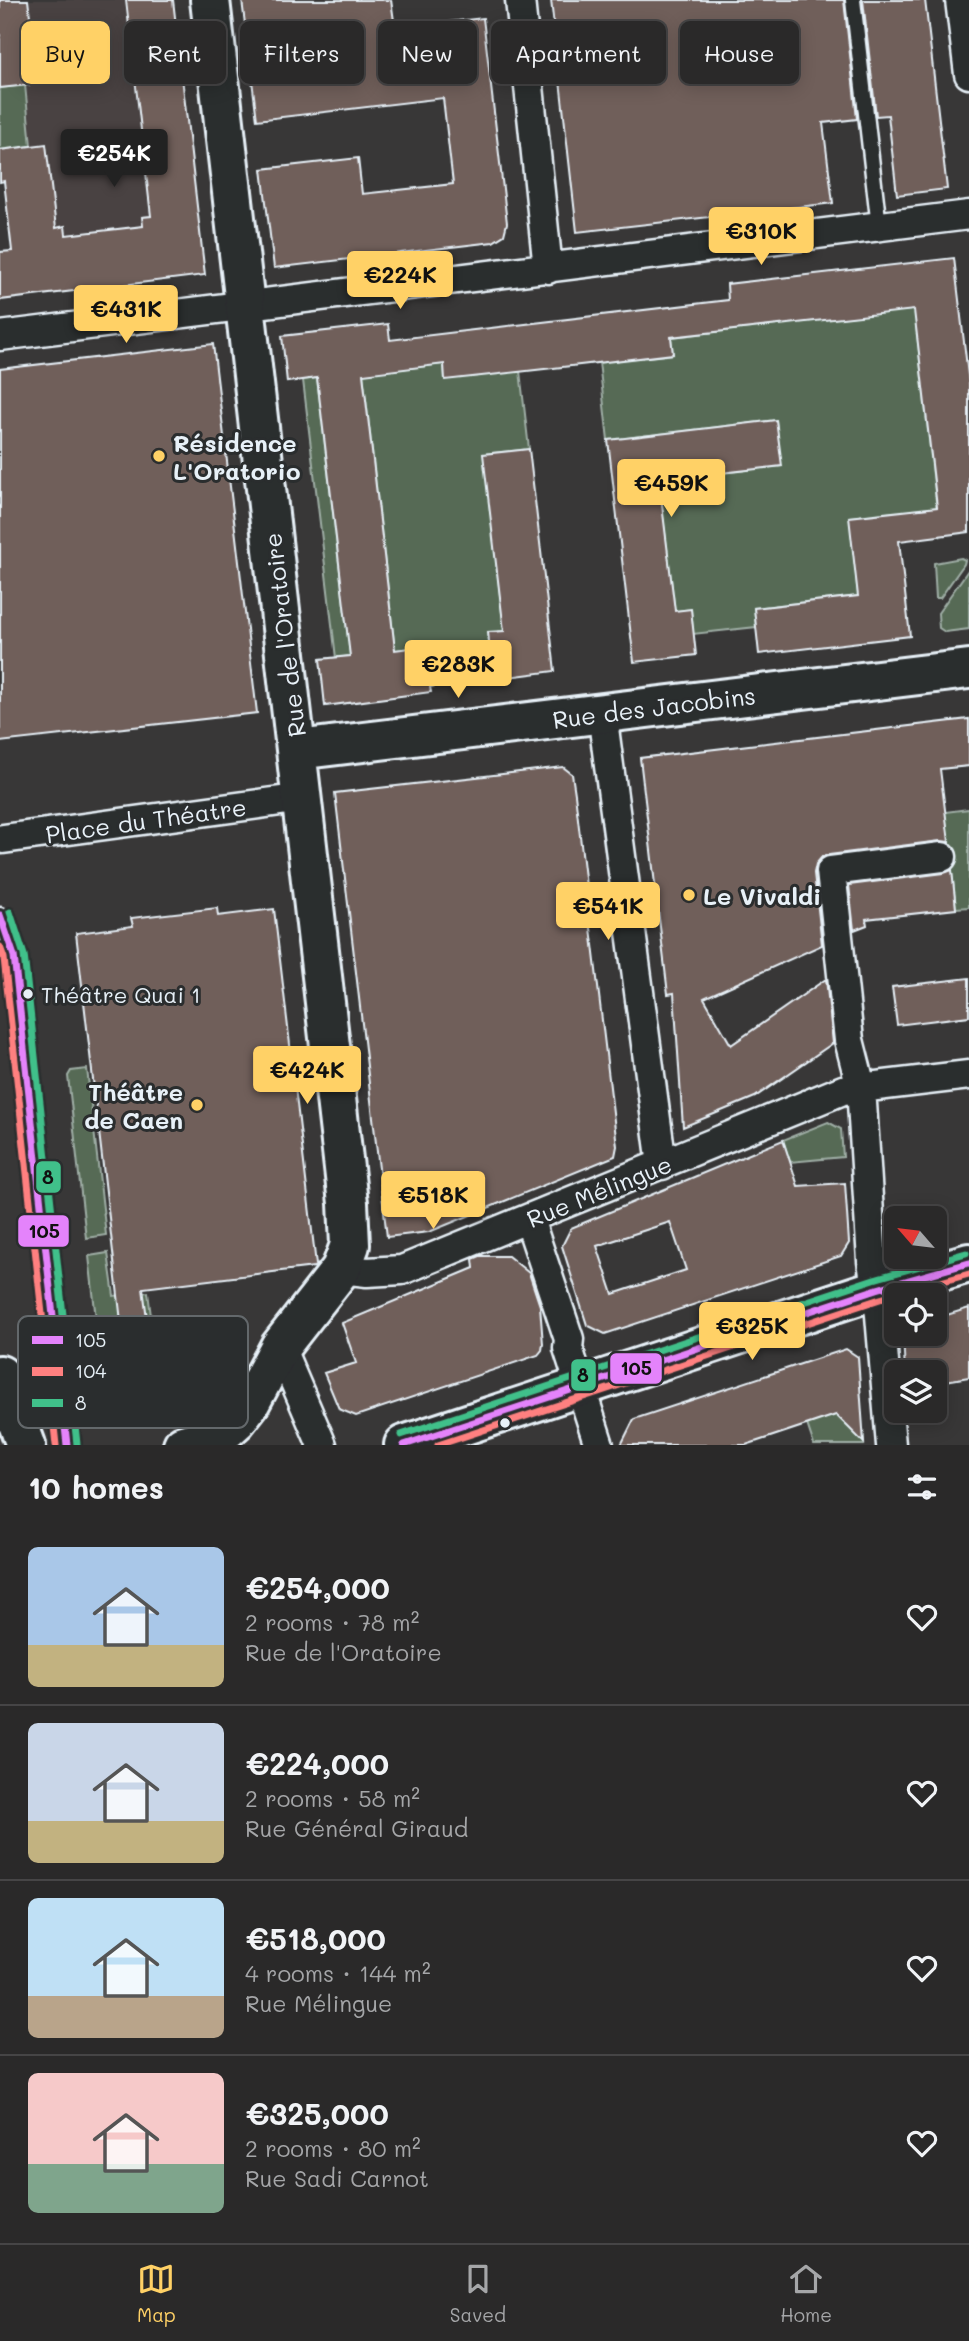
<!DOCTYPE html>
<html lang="en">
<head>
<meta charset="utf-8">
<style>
	body { margin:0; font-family:Mali,sans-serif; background:#323131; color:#f1f3f6; height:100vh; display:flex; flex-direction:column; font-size:26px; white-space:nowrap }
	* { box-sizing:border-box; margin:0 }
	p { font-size:23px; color:#a5a6a8 }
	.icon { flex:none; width:38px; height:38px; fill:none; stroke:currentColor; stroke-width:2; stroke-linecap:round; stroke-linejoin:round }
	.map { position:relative; height:1445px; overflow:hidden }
	.panel { display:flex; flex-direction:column; background:#2a2929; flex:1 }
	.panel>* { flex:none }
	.top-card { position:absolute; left:21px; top:21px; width:928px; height:63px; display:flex; gap:14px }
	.needle { width:46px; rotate:298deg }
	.controls { position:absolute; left:884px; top:1206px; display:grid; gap:14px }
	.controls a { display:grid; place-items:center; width:63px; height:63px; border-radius:10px; background:#2a2929; box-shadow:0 4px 18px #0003,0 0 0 2px #464546; font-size:35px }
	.price { position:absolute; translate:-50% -60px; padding:0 16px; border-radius:7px; background:#ffd166; color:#111; font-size:23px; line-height:46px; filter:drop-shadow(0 2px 4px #0008) }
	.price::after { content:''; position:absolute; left:50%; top:42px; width:21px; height:16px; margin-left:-10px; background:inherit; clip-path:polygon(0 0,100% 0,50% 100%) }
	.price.current { background:#222; color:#fff }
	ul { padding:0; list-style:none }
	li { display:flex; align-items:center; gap:21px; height:175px; padding:0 28px }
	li+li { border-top:2px solid #464546 }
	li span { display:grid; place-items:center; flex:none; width:196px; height:140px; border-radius:10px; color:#555 }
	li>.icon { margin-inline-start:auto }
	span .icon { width:84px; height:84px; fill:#fffc; stroke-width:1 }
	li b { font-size:30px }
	h2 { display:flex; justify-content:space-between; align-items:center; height:84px; padding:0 28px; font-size:30px }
	.chip { padding:0 24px; border-radius:10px; background:#2a2929; box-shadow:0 4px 18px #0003,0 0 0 2px #464546; font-size:24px; line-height:63px }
	.chip.current { background:#ffd166; color:#111 }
	.tab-bar { display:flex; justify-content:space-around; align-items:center; height:98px; border-top:2px solid #464546; background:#2a2929; font-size:19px; color:#a5a6a8 }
	.tab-bar a { display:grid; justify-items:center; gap:4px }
	.tab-bar .current { color:#ffd166 }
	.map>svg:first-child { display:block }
	.built { fill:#494342 }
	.green { fill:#566a54; stroke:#9faea6; stroke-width:2 }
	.building { fill:#705e5a; stroke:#e8f1f8; stroke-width:2; fill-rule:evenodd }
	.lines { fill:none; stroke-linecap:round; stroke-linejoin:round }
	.lane-casing { stroke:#e8f1f8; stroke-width:19 }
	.street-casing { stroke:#e8f1f8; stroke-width:33 }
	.secondary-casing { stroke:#e8f1f8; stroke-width:44 }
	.lane { stroke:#2a2d2e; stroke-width:14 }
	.street { stroke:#2a2d2e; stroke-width:28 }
	.secondary { stroke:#2a2d2e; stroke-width:38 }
	.bus-1-casing { stroke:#2a2d2e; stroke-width:12 }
	.bus-2-casing { stroke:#2a2d2e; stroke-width:12 }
	.bus-3-casing { stroke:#2a2d2e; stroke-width:12 }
	.bus-1 { stroke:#e483fb; stroke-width:7 }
	.bus-2 { stroke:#ff8080; stroke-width:7 }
	.bus-3 { stroke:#40c08a; stroke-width:7 }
	.poi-dot { fill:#ffd166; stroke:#2a2d2e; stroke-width:2.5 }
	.bus-dot { fill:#e8f1f8; stroke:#2a2d2e; stroke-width:2.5 }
	.labels { text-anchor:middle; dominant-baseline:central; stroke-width:6; stroke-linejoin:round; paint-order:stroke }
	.bus-label { font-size:22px; fill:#e8f1f8; stroke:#2a2d2e; text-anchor:start }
	.poi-label { font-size:24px; font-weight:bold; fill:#e8f1f8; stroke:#2a2d2e; text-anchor:start }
	.street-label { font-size:24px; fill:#e8f1f8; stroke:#2a2d2e }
	.key { fill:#2a2d2e; stroke:#63686b; stroke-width:2 }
	.key-label { font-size:19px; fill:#e8f1f8 }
	.line-badge { stroke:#2a2d2e; stroke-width:2.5 }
	.pale-badge-label { font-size:19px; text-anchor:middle; font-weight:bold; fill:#111 }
</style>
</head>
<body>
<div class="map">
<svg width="969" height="1445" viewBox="0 0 969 1445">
	<rect width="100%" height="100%" fill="#383737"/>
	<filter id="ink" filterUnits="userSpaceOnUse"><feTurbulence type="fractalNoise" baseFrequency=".0143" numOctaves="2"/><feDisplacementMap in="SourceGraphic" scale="14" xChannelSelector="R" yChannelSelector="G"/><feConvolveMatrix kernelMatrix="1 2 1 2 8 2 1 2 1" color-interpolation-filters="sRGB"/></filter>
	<g filter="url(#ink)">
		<path class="built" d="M0,0h173l32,275 -153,18 -52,-41 12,-2 -8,-68h-4z"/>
		<path class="green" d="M25,85l6,61 -31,4v-62z
			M926,308l-10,18 24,210 -45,-24 -45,5 8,79 -104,12 2,19 -63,7 -2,-25 -16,2 -18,-142 18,9 106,-12 -5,-46 -168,20 -9,-78 74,-8 -2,-17z
			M444,364l1,15 75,-8 9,78 -45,5 20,177 -16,2 3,25 -58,6 -1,-6 -5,1 -1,-13 -31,4 -32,-277z
			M317,378l33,278 -14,2 -33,-278z
			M961,558l4,2 -1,4 -24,34h-4l-2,-35z
			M969,569v60l-24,3 -6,-4 -1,-15z
			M969,809v98l-13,1 -11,-96z
			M87,1069l19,166 -20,3 -18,-162 3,-5z
			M828,1122l13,7 2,28 -53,5 -7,-22z
			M108,1253l6,43 34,-4 14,113c-34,-4 -54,-17 -62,-50l-11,-99z
			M842,1412l15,17h6l1,16h-50l-7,-21z"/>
		<path class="building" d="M0,0h28l10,84 -38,4z
			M126,0h47l32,275 -205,25v-48l12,-1 -8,-70 -4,1v-32l46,-6 10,84 9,-2 1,9 77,-9 -1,-9 9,-1z
			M242,0h149l4,28 88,-10 24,205 -3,12 -11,7 -219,26 -12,-99 96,-11 4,36 91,-10 -10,-86 -186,22z
			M551,0h293l13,119 -34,4 10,80 -256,29z
			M863,0h62l22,189 -50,6 -9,-80 -12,1z
			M954,258l15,126v148l-70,9 11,95 -151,18 -5,-46 104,-12 -9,-79 88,-10 -23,-197 -243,27 2,17 -93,11 -135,15 -1,-16 -81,10 32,276 31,-4 1,13 5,-1 4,28 -6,1 1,5 -106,14 -5,-47 30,-3 -33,-278 -30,4 -5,-46 106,-12 2,16 338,-40 -1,-16z
			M213,344l44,369 -257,29v-373z
			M776,420l6,46 -123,14 16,131 16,-2 5,46 -62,7 -26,-222z
			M529,449l26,222 -62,8 -5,-47 16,-1 -21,-177z
			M969,719v47l-29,3 9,73 -9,-1 -111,14 -7,2 -6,7 -2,9 8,72 -118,53 27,47 95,-66 7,64 -78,54 -72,30 -9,-134 -6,1 -28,-236z
			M563,767l9,7 3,20 42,352 -2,10 -186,76 -42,5 -52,-444z
			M952,870l4,39 -90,10 1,6 -13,5 -5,-45 95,-12z
			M217,908l1,8 56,-7 42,356 -2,2 -171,21 5,38 -26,4 -46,-397 57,-7 -2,-8z
			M969,978v38l-72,9 -5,-38z
			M783,1140l15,46 47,-3 4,60 -8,13 -236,78 -18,-9 -25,-79 9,-18zM670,1222l16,48 -73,24 -16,-48z
			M480,1256h28l21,17 11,33 3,38 -1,6 -4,5 -182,61 -17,-7 -15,-36 32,-10 -14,-40 132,-55 -1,-9z
			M969,1308v69l-35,6v-11h-29l-2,-38h31v-15z
			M846,1349l12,8 6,86 -28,-28 -90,30h-125l13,-26z"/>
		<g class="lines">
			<defs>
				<path id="lane" d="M853,0l26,227
					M0,915l14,41 53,489"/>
				<path id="street" d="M520,0l28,269
					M960,0l9,74
					M0,336l969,-121
					M602,713l60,452
					M3,839l285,-39
					M529,1219l40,120 -1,9 31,97
					M341,1269l26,3 35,-2 441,-180 126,-15
					M280,1347l42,98
					M891,1445l-11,-130 -8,-54 -11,-174 -12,-47 -18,-169 111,-14"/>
				<path id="secondary" d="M297,750l672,-81
					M0,1375l26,70
					M183,1445l28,-8 15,-7 10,-9 14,-18 30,-56 61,-78 9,-24 -2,-42 -138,-1203
					M404,1445l473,-156 92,-26"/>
			</defs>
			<use href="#lane" class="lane-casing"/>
			<use href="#street" class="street-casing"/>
			<use href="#secondary" class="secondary-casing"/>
			<use href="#lane" class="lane"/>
			<use href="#street" class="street"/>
			<use href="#secondary" class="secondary"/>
			<defs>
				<path id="bus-1" d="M0,915l14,41 53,489
					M404,1445l473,-156 92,-26"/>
				<path id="bus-2" d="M0,947l4,11 52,487
					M438,1445l442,-146 89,-25"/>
				<path id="bus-3" d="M10,912l14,43 53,489
					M401,1435l473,-156 92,-26"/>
			</defs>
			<use href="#bus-1" class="bus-1-casing"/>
			<use href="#bus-2" class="bus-2-casing"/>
			<use href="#bus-3" class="bus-3-casing"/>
			<use href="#bus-1" class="bus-1"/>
			<use href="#bus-2" class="bus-2"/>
			<use href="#bus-3" class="bus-3"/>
		</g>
	</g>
	<g class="poi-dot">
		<circle cx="159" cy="456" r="7"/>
		<circle cx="689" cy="895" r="7"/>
		<circle cx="197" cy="1105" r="7"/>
	</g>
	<g class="bus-dot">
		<circle cx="28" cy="994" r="6"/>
		<circle cx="505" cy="1423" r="6"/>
	</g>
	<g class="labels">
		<g class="bus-label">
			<text x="41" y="994">Théâtre Quai 1</text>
		</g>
		<g class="poi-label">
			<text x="173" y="442">Résidence<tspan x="173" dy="28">L'Oratorio</tspan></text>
			<text x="703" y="895">Le Vivaldi</text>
			<text x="183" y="1091" text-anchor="end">Théâtre<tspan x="183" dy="28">de Caen</tspan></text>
		</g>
		<g class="street-label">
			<text transform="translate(284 635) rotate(-97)">Rue de l'Oratoire</text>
			<text transform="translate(654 707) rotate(-7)">Rue des Jacobins</text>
			<text transform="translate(146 820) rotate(-8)">Place du Théatre</text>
			<text transform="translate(599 1191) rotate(-22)">Rue Mélingue</text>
		</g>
	</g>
	<rect x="18" y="1316" width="230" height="112" rx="10" class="key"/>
	<rect x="32" y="1336" width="31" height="8" fill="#e483fb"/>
	<rect x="32" y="1367" width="31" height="9" fill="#ff8080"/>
	<rect x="32" y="1399" width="31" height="8" fill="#40c08a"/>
	<g class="key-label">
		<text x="75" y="1347">105</text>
		<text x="75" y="1378">104</text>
		<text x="75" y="1410">8</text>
	</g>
	<g class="line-badge">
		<rect x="35" y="1160" width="27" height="34" rx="7" fill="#40c08a"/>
		<rect x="17" y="1214" width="53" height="34" rx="7" fill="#e483fb"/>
		<rect x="609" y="1352" width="54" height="33" rx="7" fill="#e483fb"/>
		<rect x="570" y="1358" width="27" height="34" rx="7" fill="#40c08a"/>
	</g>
	<g class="pale-badge-label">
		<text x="48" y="1184">8</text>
		<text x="44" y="1238">105</text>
		<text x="636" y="1375">105</text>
		<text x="583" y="1382">8</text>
	</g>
</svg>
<div class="controls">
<a><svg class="needle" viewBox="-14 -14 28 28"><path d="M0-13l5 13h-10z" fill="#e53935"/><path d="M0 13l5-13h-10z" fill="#a5a6a8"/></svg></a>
<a><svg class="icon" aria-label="locate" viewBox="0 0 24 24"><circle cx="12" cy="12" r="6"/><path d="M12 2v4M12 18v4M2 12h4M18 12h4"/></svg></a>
<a><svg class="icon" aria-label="layers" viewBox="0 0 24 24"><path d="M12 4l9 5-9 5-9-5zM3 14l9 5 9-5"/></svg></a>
</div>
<b class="price current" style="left:114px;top:189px">€254K</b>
<b class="price" style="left:761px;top:267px">€310K</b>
<b class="price" style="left:400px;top:311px">€224K</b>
<b class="price" style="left:126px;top:345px">€431K</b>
<b class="price" style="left:671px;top:519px">€459K</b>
<b class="price" style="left:458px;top:700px">€283K</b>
<b class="price" style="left:608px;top:942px">€541K</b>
<b class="price" style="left:307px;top:1106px">€424K</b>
<b class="price" style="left:433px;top:1231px">€518K</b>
<b class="price" style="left:752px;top:1362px">€325K</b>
<div class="top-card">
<a class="chip current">Buy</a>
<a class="chip">Rent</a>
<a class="chip">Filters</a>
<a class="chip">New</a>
<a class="chip">Apartment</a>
<a class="chip">House</a>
</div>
</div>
<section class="panel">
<h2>10 homes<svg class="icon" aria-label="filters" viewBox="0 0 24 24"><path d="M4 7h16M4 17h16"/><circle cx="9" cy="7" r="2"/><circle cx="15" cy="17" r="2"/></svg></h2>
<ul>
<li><span style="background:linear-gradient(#a9c7e8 70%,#c2b280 0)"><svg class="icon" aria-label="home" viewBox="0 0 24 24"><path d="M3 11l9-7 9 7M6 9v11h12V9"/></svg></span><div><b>€254,000</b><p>2 rooms · 78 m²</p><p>Rue de l'Oratoire</p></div><svg class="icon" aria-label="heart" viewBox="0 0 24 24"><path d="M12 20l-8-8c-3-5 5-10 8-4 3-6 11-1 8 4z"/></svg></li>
<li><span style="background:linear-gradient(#c9d6e8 70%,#c2b280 0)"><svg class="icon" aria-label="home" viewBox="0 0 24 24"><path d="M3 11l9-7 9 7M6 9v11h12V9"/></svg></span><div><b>€224,000</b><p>2 rooms · 58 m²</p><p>Rue Général Giraud</p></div><svg class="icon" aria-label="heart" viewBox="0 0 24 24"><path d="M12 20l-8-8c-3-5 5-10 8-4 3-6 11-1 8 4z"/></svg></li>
<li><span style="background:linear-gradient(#bfe0f5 70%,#b9a48a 0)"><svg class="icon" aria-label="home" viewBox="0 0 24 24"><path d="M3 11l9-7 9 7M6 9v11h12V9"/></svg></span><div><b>€518,000</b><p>4 rooms · 144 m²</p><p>Rue Mélingue</p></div><svg class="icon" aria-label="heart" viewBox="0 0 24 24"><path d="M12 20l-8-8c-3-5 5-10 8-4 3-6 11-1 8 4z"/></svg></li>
<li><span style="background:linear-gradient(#f6c9c9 65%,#7fa58c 0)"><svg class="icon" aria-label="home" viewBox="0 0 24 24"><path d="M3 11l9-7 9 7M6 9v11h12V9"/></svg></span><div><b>€325,000</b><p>2 rooms · 80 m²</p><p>Rue Sadi Carnot</p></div><svg class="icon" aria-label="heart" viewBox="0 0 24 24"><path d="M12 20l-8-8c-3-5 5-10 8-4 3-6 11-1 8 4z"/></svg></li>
</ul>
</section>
<nav class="tab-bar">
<a class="current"><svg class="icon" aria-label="map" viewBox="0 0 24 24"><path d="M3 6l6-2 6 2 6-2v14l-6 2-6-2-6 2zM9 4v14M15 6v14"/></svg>Map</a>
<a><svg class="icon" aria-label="saved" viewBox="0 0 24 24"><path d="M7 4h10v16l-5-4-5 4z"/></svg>Saved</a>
<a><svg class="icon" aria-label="home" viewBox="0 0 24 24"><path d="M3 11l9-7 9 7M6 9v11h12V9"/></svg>Home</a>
</nav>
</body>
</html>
